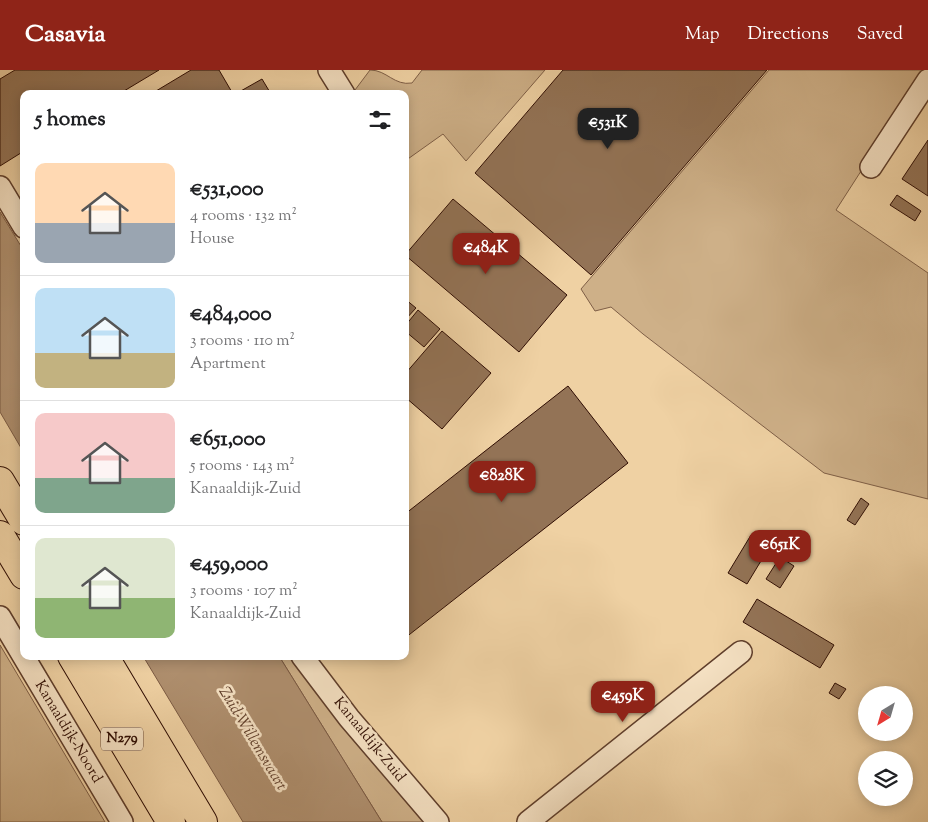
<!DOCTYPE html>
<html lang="en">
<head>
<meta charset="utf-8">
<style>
	body { margin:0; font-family:"Sorts Mill Goudy",serif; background:#f2f2f2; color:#202124; height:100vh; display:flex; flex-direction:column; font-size:19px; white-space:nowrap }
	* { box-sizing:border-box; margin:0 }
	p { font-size:16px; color:#757577 }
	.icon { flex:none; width:28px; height:28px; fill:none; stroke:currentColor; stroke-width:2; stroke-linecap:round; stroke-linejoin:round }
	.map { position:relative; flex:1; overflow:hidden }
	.details { position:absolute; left:20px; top:20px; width:389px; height:570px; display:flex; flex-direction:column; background:#fff; border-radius:10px; box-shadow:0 2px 12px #0003 }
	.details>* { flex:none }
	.needle { width:32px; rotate:217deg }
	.fabs { position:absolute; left:858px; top:616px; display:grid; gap:10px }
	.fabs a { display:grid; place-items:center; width:55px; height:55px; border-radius:50%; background:#fff; box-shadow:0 2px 12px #0003; font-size:25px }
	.price { position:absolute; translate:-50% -42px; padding:0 11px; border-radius:10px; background:#8f2418; color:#fff; font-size:16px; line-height:32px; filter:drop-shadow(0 1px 2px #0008) }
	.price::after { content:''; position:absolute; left:50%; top:30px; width:15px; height:11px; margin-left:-8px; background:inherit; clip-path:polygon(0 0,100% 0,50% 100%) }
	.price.selected { background:#222; color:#fff }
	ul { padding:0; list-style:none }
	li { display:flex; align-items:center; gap:15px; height:125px; padding:0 15px }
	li+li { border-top:1px solid #e0e0e0 }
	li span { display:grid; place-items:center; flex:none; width:140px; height:100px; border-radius:10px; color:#555 }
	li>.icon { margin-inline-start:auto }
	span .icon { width:60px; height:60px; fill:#fffc; stroke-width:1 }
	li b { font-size:21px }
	h2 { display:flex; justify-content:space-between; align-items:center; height:60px; padding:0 15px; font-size:21px }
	header { display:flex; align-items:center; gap:30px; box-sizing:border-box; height:70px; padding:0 25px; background:#8f2418; color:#fff }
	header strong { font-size:24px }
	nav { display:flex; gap:28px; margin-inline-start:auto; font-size:18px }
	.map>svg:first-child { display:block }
	.green { fill:#ceb088; stroke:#7e5e46 }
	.water { fill:#ae8e6d; stroke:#7b5a43 }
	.building { fill:#937356; stroke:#2f0d03 }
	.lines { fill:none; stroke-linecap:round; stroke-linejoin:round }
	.minor-casing { stroke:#5f3e2b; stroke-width:24 }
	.highway-casing { stroke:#2f0d03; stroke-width:30 }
	.minor { stroke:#f5e1c3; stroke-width:21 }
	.highway { stroke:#efd1a3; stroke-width:28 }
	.labels { text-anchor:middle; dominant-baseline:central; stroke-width:5; stroke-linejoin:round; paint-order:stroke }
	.shield { fill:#f5e1c3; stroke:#6a4d3d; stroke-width:1 }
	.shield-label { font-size:14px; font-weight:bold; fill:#2f0d03 }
	.street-label { font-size:15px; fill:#2f0d03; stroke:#f5e1c3 }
	.water-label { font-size:16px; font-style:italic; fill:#62412d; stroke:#f5e1c3 }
</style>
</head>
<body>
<header>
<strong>Casavia</strong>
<nav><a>Map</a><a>Directions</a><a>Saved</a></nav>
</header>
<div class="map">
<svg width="928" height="752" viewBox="0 0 928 752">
	<rect width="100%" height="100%" fill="#efd1a3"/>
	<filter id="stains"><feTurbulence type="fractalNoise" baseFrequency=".004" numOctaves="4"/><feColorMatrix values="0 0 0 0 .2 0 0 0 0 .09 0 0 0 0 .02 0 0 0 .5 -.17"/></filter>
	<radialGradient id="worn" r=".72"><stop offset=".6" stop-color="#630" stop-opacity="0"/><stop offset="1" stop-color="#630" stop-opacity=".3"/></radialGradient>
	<path class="green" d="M370,0c17,0 24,16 42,13l10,-13h123l-79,91 -23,-27 -38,27v-67h-53z
		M769,0h157l-90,140 92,63v226l-104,-26 -181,-139 -32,-27 -16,4 -14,-22z
		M0,575l105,177h-105z
		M279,586h13l136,166h-46z"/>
	<path class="water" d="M0,142l24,39v202l-24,-41z
		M143,586h136l103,166h-139z"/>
	<path class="building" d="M15,0h144l-40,24h-95v57l-24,15v-87z
		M191,0h28l14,24h-82z
		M563,0h204l-176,205 -116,-102z
		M262,9l9,15h-31l-1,-2z
		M928,70v56l-26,-17z
		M897,125l24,16 -6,10 -25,-16z
		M453,129l114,96 -48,57 -114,-97z
		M405,229l11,9 -11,12z
		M418,240l22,19 -16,18 -19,-16v-5z
		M442,261l49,42 -49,56 -37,-32v-23z
		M568,316l60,77 -223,175v-124z
		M861,428l8,6 -14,21 -8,-5z
		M751,465l19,11 -23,38 -19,-11z
		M780,487l14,9 -14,22 -14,-9z
		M757,529l77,46 -14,23 -77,-46z
		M835,613l11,6 -7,10 -10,-6z"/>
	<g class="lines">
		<defs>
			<path id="minor" d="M329,0l15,24
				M871,97l57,-87
				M0,117l24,40
				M0,547l122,205
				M302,586l47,62 89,104
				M528,752l213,-170"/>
			<path id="highway" d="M0,411l24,40
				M0,465l24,40
				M72,586l99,166
				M104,586l99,166"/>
		</defs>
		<use href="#minor" class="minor-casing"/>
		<use href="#highway" class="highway-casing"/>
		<use href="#minor" class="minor"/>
		<use href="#highway" class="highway"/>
	</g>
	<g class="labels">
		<rect class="shield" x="101" y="657.5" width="42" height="23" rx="4"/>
		<g class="shield-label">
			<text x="122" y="669">N279</text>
		</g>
		<g class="street-label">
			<text transform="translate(68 662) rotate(59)">Kanaaldijk-Noord</text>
			<text transform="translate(369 670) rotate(51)">Kanaaldijk-Zuid</text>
		</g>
		<g class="water-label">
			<text transform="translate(252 669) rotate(59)">Zuid-Willemsvaart</text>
		</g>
	</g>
	<rect width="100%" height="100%" filter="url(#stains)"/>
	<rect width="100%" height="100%" fill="url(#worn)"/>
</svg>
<div class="fabs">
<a><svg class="needle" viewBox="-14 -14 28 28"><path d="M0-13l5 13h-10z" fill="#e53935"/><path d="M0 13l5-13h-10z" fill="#757577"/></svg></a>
<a><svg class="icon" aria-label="layers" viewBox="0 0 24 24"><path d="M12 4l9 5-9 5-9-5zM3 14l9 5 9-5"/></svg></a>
</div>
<b class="price selected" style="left:608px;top:80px">€531K</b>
<b class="price" style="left:486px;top:205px">€484K</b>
<b class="price" style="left:502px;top:433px">€828K</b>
<b class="price" style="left:780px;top:502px">€651K</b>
<b class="price" style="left:623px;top:653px">€459K</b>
<section class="details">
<h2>5 homes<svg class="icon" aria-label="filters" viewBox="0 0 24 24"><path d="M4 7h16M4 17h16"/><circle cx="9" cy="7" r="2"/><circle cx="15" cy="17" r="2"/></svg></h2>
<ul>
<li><span style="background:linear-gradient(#ffd9b3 60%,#9aa5b1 0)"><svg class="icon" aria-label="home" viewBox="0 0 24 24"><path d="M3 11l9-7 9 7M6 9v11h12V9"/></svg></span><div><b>€531,000</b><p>4 rooms · 132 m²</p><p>House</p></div></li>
<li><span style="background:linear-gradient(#bfe0f5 65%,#c2b280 0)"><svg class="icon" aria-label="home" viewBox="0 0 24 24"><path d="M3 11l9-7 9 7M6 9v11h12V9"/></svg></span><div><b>€484,000</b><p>3 rooms · 110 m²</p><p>Apartment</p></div></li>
<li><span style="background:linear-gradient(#f6c9c9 65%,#7fa58c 0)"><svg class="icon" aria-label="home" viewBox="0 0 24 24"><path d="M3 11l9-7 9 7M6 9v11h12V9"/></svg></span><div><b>€651,000</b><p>5 rooms · 143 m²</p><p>Kanaaldijk-Zuid</p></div></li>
<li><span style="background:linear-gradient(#dfe7d0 60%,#8fb573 0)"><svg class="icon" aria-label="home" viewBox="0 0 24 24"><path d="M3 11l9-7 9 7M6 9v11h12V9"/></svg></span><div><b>€459,000</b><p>3 rooms · 107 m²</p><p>Kanaaldijk-Zuid</p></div></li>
</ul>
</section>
</div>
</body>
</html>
